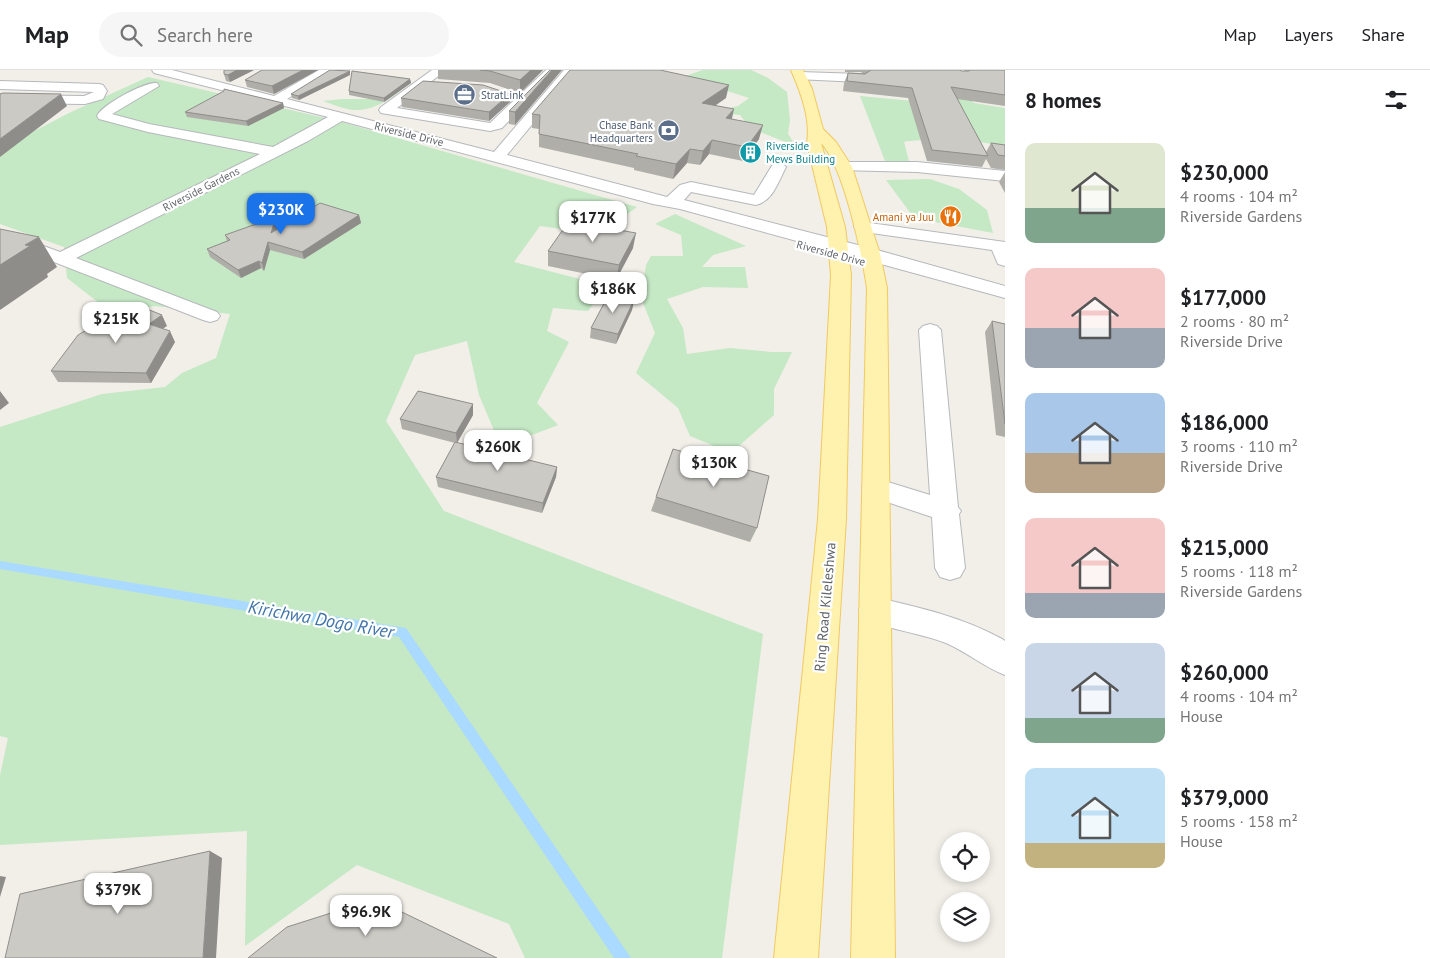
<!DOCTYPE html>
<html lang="en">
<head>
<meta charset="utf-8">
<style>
	body { margin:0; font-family:"PT Sans",sans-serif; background:#f6f6f6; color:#202124; height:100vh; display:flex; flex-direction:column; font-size:19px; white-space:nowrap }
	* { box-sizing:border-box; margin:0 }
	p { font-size:16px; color:#757577 }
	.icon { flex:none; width:28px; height:28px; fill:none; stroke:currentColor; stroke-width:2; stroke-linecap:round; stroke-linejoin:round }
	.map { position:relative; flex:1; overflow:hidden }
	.panel { display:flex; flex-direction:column; background:#fff; width:425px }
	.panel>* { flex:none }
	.tools { position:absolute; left:940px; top:762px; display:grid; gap:10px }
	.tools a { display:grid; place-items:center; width:50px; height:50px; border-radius:50%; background:#fff; box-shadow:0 2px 8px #0003; font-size:25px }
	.price { position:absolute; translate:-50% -42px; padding:0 11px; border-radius:10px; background:#fff; color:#222; font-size:16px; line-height:32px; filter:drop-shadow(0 1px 2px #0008) }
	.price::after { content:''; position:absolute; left:50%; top:30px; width:15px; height:11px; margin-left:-8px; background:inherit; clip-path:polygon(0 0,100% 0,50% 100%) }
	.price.selected { background:#1a73e8; color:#fff }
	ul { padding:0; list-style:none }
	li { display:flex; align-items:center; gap:15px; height:125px; padding:0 20px }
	li span { display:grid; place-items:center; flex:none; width:140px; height:100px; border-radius:10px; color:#555 }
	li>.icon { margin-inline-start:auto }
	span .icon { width:60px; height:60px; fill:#fffc; stroke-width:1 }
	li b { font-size:21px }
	h2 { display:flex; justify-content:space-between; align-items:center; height:60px; padding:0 20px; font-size:21px }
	header { display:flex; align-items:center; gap:30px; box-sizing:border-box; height:70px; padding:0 25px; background:#fff; border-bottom:1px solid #e0e0e0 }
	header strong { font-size:24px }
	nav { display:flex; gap:28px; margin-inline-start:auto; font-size:18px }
	.search { width:350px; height:45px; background:#f6f6f6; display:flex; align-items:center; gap:12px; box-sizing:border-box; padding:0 18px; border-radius:28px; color:#757577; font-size:19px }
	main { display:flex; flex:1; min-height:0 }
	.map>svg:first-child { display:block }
	.green { fill:#c5e8c5 }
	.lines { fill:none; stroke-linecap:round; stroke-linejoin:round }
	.stream { fill:#aadaff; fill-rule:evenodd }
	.minor-casing { stroke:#b5b8bc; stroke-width:2 }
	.major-casing { stroke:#f2c960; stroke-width:2 }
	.minor { fill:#fff; fill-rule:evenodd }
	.major { fill:#fff2af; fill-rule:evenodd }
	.wall { fill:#afaea9 }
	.shaded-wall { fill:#8f8d8a }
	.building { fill:#cccac5; stroke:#8f8d8a }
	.labels { text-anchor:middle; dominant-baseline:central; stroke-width:4.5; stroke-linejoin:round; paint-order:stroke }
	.far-service-label { font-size:11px; fill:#4e5e75; stroke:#fff; text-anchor:start }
	.far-street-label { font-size:11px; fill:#5f6368; stroke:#fff }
	.far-culture-label { font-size:11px; fill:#0d838f; stroke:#fff; text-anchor:start }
	.far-food-label { font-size:11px; fill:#c56008; stroke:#fff; text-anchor:end }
	.street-label { font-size:14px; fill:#5f6368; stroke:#fff }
	.near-water-label { font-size:18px; font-style:italic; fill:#4174aa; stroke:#fff }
</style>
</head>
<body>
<header>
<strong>Map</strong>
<div class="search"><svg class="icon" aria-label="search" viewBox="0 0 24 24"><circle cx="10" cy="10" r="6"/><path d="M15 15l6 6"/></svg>Search here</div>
<nav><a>Map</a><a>Layers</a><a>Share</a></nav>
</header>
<main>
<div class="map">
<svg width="1005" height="888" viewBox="0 0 1005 888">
	<rect width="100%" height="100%" fill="#f1efe8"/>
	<path class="green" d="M703,0h48l17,8 19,14 3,28 -2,14 8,12 -46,-18 -10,-13 -28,-3 26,-6 11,-8 -22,-7 -65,-7z
		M148,7l190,44 299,86 -17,12h-30l-21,11 -29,-4 -26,36 93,24 -19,25 -35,-3 -6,23 22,11 -32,61 21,22 -57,22 -22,-52 -12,-54 -52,14 -29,66 58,90 319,123 -41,324h-197l-16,-34 -152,-59 -112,81 2,-115 -247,14v-70l8,-37 -8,-2v-309l102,-33 63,-7 17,-14 34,-15 14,-44 -75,-8 -42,8 -46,-36 -3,-31 -64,-23v-75l69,-36z
		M406,8l2,6c-15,14 -33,27 -55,26 -10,-1 -21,-6 -30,-9l20,-2h28z
		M860,26l74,7 33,-6 7,6 31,5v44c-3,-3 -5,-6 -9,-7 -20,-5 -72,-7 -92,-3l6,23 -25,-4z
		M930,109l29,10 28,21 6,23 -79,-15 -28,-38z
		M675,144l71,32 -33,9 -11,12h43l3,21 -45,-1 -36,12 16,29 4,26 43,-6 41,4h21l-18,37v26l-43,38 -41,-17 -12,-28 -42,-35 19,-40 -14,-35 5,-33 5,-9h32l-2,-21 -26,-11z"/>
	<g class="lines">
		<path class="stream" d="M0,491l406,67 225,330h-17l-215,-321 -399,-68z"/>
		<defs>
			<path id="minor" d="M152,0h20l102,26 45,-26h15l-47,29 207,53 70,-82h18l-10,6 -65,79 160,42 13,-12 11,-3 63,13 19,-31h10l3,3c-8,15 -13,34 -30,38l-65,-13 -7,8 193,50 128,36v12l-325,-89 -27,-5 -311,-83 -34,20 -232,117 141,54 3,4 -3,4 -7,2 -7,-2 -203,-79v-11l60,22 200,-98 -112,-22 -49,-13 -2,-3c4,-11 49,-35 60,-33l2,3 -47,28 37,10 124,23 55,-30 -174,-44z
				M432,0h14l-49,38 93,15 56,-53h13l-57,58 -12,3 -109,-18 -2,-3 2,-3z
				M800,2l61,2 6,4 -6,4 -65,-3 -2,-3 2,-3z
				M0,11l99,3 4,1 4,6 -4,8 -18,5 -85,-1v-8l84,1 10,-4 -94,-3z
				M844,92h73l88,9v10l-88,-9 -78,-2 -3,-3 3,-3z
				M863,152l142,20v24l-7,-2 -6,-14 -135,-19 -3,-4 3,-4z
				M930,254l7,2 4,4 17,177 3,4 -2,3 6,54 -5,9 -10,3 -10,-3 -5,-9 -3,-51 -66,-22 -4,-7 4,-7 9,-3 55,17 -11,-165 4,-4z
				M874,527c44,10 88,20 128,42l3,2v34c-21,-8 -38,-23 -59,-32 -27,-10 -56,-14 -83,-23l-4,-10 4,-10z"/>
			<path id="major" d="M791,0h12l9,19 11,40 13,13 16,25 28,87 7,34 8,670h-44l16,-670c-5,-33 -23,-121 -46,-145l24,84 6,48 -5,244 -28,439h-44l44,-439 13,-244 -4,-48 -20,-83c4,-25 -6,-51 -16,-74z"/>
		</defs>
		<use href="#minor" class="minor-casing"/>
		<use href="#major" class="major-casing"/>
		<use href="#minor" class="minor"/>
		<use href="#major" class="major"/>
	</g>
	<path class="wall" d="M224,0h30l-24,12 -4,-1 -2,-7z
		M318,0l-44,24 -27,-7 -2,-7z
		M438,0h105l-23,23 -30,-10 -52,-4z
		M550,0l-35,55 -6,-1v-13z
		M845,0h115l1,1h4l-1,-1h41v36l-48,-7 29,53 5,-9 14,2v25l-14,-2 -5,-9 -4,8 -55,-6 -19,-63 -65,-7 1,-8 4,-10 15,1 -2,-2h-16z
		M350,5l-51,25 -7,-2 -1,-4z
		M410,9l1,4 -27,19 -35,-7v-4z
		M510,24v8l-21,19 -87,-14 -1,-9z
		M726,28l-11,8 17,13 27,20 -16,22 -34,-7 -9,11 -13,-2 -14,16 -39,-9v-2l-95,-21v-18l-7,-1v-14z
		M283,33l1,5 -36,18 -61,-9 -2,-5z
		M1005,102v21l-6,-11z
		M359,145l2,8 -57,36 -34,-9 -6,21 -3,-3 -20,10 -31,-21 -3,-8 20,-8 -2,-6 51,-18 2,8 -2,5z
		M633,178l-17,32 -68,-14v-15z
		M634,230l-2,10 -16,34 -26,-6 1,-10z
		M992,251l13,3v113l-9,-2 -11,-103z
		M167,256l-5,3 13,13 -24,41 -93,-1 -7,-11z
		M473,334v11l-16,28 100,24 -1,10 -14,36 -104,-26 -2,-10 19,-34 -53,-14 -2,-10z
		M656,427l101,31 -7,14 -99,-31z"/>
	<path class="shaded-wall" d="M237,0h17l-24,12 -2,-7z
		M303,0h15l-44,24 -2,-8z
		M531,0h12l-23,23v-13z
		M552,0h10l-47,55v-13z
		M350,1v4l-51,25 -1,-4z
		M410,9l1,4 -27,19v-4z
		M729,15l-3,13 -27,18 3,-13z
		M61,24l6,12 -67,51v-18z
		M510,24v8l-21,19v-9z
		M283,33l1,5 -36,18 -2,-5z
		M734,39l-3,14 -5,-5z
		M763,55l-4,14 -16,22 4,-14z
		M712,70l-3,14 -9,11 3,-14z
		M690,79l-3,14 -14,16 3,-15z
		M359,145l2,8 -57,36 -2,-7z
		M276,147l2,8 -5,16 -2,-8z
		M636,163l-3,15 -17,32 3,-15z
		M39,167l18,30 -10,7 1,3 -48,33v-45l25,-20z
		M268,172l2,8 -6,21 -2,-8z
		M259,191l2,7 -20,10 -3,-8z
		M634,230l-2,10 -16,34 2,-10z
		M162,245l5,11 -13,8 -5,-10z
		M170,261l5,11 -24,41 -5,-10z
		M0,321l9,12 -9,7z
		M473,334v11l-16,28 -1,-10z
		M557,397l-1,10 -14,36 1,-10z
		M210,781l12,7 -6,100h-13z
		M0,806l6,1 -6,20z"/>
	<path class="building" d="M224,0h13l-9,5 -4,-1z
		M262,0h41l-31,16 -27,-6z
		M330,0l20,1 -52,25 -7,-2z
		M480,0h51l-11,10 -30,-9z
		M550,0h2l-37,42 -6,-1z
		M570,0h90l69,15 -27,18 32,6 -8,9 37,7 -16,22 -35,-7 -9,11 -13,-2 -14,15 -40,-8 2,-2 -99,-20 1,-19 -8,-1z
		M871,0h89l1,1h8l1,-1h35v25l-54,-8 37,69 -56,-6 -20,-62 -65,-7 1,-8 17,1z
		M352,1l58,8 -26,19 -35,-7z
		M423,11l60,4 27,9 -21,18 -88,-14z
		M224,19l59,14 -37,18 -61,-9 39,-21z
		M3,23l58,1 -61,45v-45z
		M991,73l14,2v11l-7,-1z
		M320,133l39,12 -57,37 -34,-10 -6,21 -3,-2 -21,9 -31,-21 23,-9 -5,-5 51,-18 -5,16z
		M569,151l67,12 -17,32 -71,-14z
		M0,159l39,8 -14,8 5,1 -30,19z
		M609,224l25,6 -16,34 -27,-6z
		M132,233l30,12 -13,9 21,7 -24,42 -95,-2 27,-36z
		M992,251l13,3v100z
		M418,321l55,13 -17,29 -56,-14z
		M455,372l102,25 -14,36 -107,-26z
		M673,379l96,27 -12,52 -101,-31z
		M210,781l-7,107h-198l15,-64z
		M375,829l122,59h-249l39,-31z"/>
	<defs>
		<symbol id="office-disc" viewBox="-11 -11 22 22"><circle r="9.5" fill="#5c6f8a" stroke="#fff"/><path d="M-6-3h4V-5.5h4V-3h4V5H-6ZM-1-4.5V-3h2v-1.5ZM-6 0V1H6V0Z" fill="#fff"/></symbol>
		<symbol id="bank-disc" viewBox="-11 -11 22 22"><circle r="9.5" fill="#5c6f8a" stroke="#fff"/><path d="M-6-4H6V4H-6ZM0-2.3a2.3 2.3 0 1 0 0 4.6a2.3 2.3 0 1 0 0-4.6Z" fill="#fff"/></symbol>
		<symbol id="building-disc" viewBox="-11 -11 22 22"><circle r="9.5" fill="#0f9aa8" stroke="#fff"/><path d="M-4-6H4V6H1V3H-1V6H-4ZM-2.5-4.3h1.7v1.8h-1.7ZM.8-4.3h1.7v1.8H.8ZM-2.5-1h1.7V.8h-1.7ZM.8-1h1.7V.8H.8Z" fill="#fff"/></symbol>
		<symbol id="restaurant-disc" viewBox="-11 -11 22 22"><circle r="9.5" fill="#e8710a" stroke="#fff"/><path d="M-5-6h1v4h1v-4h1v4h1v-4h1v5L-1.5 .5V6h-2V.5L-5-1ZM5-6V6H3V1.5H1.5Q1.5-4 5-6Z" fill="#fff"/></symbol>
	</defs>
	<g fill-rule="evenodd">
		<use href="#office-disc" x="452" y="12" width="25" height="25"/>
		<use href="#bank-disc" x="656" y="48" width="25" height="25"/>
		<use href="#building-disc" x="738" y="70" width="25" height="25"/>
		<use href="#restaurant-disc" x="938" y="134" width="25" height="25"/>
	</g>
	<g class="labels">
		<g class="far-service-label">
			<text x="481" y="25">StratLink</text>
			<text x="653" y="55" text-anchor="end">Chase Bank<tspan x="653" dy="13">Headquarters</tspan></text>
		</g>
		<g class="far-street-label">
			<text transform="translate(409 64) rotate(14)">Riverside Drive</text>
			<text transform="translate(201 119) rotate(-27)">Riverside Gardens</text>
			<text transform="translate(831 183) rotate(15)">Riverside Drive</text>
		</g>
		<g class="far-culture-label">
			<text x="766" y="76">Riverside<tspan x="766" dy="13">Mews Building</tspan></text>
		</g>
		<g class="far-food-label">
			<text x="934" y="147">Amani ya Juu</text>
		</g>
		<g class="street-label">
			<text transform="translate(825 537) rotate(-85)">Ring Road Kileleshwa</text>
		</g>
		<g class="near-water-label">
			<text transform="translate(321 549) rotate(10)">Kirichwa Dogo River</text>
		</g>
	</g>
</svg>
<div class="tools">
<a><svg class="icon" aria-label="locate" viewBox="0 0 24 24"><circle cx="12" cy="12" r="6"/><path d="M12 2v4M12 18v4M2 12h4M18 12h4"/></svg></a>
<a><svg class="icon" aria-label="layers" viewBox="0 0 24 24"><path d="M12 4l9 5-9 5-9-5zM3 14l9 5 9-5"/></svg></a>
</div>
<b class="price selected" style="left:281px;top:165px">$230K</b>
<b class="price" style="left:593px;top:173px">$177K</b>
<b class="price" style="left:613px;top:244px">$186K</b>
<b class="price" style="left:116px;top:274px">$215K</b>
<b class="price" style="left:498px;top:402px">$260K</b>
<b class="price" style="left:714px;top:418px">$130K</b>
<b class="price" style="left:118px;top:845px">$379K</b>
<b class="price" style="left:366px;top:867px">$96.9K</b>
</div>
<section class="panel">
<h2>8 homes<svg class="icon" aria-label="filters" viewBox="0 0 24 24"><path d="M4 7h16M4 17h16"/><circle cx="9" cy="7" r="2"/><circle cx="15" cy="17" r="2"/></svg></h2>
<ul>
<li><span style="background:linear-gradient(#dfe7d0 65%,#7fa58c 0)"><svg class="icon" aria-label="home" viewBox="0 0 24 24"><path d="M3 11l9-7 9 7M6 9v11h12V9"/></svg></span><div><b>$230,000</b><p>4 rooms · 104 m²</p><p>Riverside Gardens</p></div></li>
<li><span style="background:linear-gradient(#f6c9c9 60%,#9aa5b1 0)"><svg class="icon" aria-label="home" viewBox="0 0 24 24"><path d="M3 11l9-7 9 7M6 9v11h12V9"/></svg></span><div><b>$177,000</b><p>2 rooms · 80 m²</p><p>Riverside Drive</p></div></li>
<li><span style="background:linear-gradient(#a9c7e8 60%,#b9a48a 0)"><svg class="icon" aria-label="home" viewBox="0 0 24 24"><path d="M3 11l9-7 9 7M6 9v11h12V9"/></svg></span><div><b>$186,000</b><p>3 rooms · 110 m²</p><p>Riverside Drive</p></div></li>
<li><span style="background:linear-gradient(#f6c9c9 75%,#9aa5b1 0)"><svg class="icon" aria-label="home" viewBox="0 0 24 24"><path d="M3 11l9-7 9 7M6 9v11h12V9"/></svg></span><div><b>$215,000</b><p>5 rooms · 118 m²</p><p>Riverside Gardens</p></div></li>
<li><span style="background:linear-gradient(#c9d6e8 75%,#7fa58c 0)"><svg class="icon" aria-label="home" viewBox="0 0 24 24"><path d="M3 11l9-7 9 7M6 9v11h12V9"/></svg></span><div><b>$260,000</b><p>4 rooms · 104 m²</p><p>House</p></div></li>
<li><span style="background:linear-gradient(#bfe0f5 75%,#c2b280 0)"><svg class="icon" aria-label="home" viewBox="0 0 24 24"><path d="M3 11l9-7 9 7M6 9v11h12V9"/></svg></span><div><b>$379,000</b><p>5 rooms · 158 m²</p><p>House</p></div></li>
</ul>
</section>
</main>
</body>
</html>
